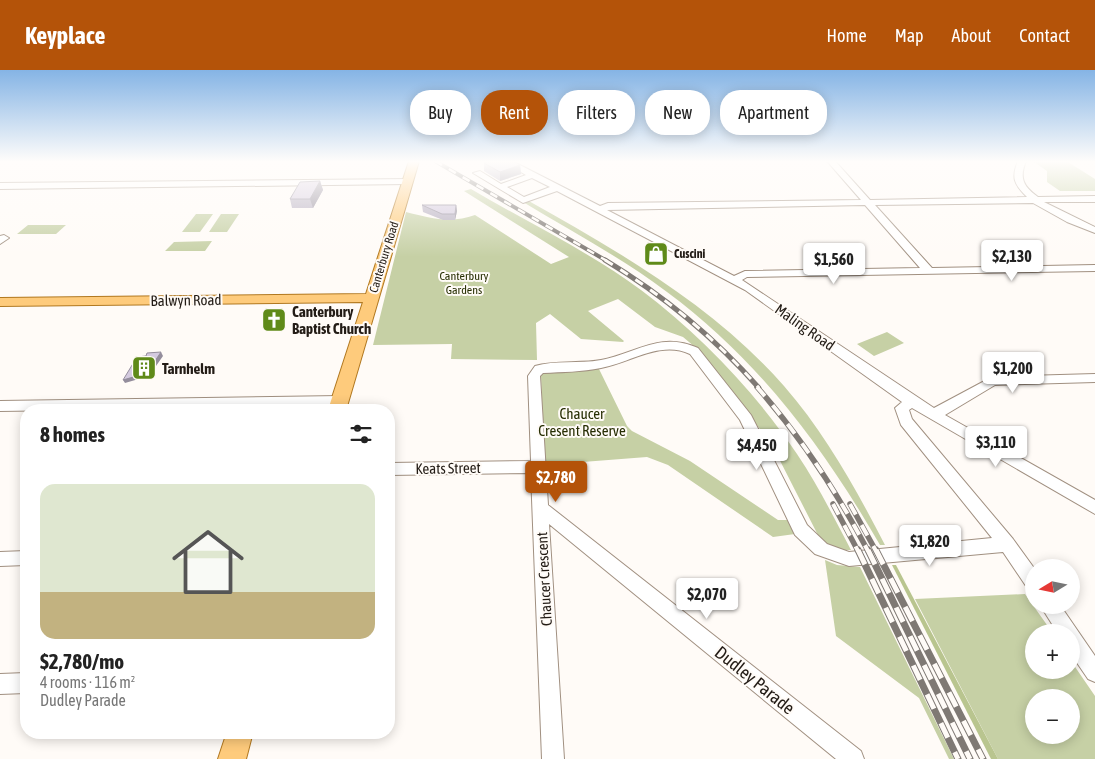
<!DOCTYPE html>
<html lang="en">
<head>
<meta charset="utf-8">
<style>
	body { margin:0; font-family:"Asap Condensed",sans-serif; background:#f6f6f6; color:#222; height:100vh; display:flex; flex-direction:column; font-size:19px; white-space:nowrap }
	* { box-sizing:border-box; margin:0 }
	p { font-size:16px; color:#767676 }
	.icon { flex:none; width:28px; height:28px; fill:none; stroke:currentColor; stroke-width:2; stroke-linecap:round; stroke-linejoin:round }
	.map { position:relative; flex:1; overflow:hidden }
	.panel { position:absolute; left:20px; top:334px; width:375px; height:335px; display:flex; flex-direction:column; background:#fff; border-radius:20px; box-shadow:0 2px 12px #0003 }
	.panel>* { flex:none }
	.top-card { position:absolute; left:410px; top:20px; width:475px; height:45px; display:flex; gap:10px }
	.needle { width:32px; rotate:260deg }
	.controls { position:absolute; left:1025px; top:489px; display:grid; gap:10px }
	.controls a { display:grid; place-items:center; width:55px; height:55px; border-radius:50%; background:#fff; box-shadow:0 2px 12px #0003; font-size:25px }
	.price { position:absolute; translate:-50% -42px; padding:0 11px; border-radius:5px; background:#fff; color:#222; font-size:16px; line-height:32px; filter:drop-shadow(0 1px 2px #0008) }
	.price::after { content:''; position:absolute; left:50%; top:30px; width:15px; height:11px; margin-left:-8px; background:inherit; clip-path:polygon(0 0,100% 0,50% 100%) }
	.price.current { background:#b45309; color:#fff }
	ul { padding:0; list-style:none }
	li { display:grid; align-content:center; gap:10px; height:265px; padding:0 20px }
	li span { display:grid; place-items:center; height:155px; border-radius:15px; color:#555 }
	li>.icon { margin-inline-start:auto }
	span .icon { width:90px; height:90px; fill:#fffc; stroke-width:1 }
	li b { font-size:21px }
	h2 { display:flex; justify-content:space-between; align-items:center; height:60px; padding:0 20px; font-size:21px }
	.chip { padding:0 18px; border-radius:20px; background:#fff; box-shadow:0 2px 12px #0003; font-size:18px; line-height:45px }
	.chip.current { background:#b45309; color:#fff }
	header { display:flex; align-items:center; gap:30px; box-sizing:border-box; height:70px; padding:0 25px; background:#b45309; color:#fff }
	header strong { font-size:24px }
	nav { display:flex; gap:28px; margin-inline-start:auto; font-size:18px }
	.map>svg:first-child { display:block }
	.green { fill:#c6d0a5; fill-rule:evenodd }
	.forest { fill:#b9c58f }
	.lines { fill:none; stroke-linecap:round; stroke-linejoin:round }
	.minor-casing { stroke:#a19081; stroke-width:2 }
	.major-casing { stroke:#b17820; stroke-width:2 }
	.minor { fill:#fff; fill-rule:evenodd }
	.major { fill:#fecb7c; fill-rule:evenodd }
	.rail-far3-casing { stroke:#7f7974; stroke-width:4 }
	.rail-far2-casing { stroke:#7f7974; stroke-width:5 }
	.rail-far1-casing { stroke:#7f7974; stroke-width:5.5 }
	.rail-casing { stroke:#7f7974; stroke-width:7 }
	.rail-far3 { stroke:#fffbf7; stroke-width:2.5; stroke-dasharray:8; stroke-linecap:butt }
	.rail-far2 { stroke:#fffbf7; stroke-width:3; stroke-dasharray:9; stroke-linecap:butt }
	.rail-far1 { stroke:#fffbf7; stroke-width:4; stroke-dasharray:12; stroke-linecap:butt }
	.rail { stroke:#fffbf7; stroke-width:5; stroke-dasharray:16; stroke-linecap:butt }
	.wall { fill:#b6aec0 }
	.shaded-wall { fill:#948d9c }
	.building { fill:#d4cadf; stroke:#948d9c }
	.labels { text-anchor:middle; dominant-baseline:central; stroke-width:4; stroke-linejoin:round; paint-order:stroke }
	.far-poi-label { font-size:12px; font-weight:bold; fill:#231c16; stroke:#fffbf7; text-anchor:start }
	.far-street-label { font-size:12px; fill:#231c16; stroke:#fffbf7 }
	.far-park-label { font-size:12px; fill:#272e03; stroke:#fffbf7 }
	.street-label { font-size:15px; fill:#231c16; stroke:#fffbf7 }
	.poi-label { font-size:15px; font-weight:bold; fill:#231c16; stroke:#fffbf7; text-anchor:start }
	.park-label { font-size:15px; fill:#272e03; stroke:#fffbf7 }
	.near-street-label { font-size:18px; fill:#231c16; stroke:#fffbf7 }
</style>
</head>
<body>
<header>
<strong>Keyplace</strong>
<nav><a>Home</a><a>Map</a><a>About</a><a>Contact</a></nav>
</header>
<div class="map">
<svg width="1095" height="689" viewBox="0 0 1095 689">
	<rect width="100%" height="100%" fill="#fffbf7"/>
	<path class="green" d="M1034,92h34l27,17v12h-35l-13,-9v-11z
		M471,119c56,33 117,62 170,101 60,45 114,102 156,164 21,31 37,64 54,96h-10l-19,-7 -51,-100 -76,-96 -12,-10 -28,-10 -37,-28 -30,12 36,30 -1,1 -42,-3 -31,-25 -14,9 1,37 -86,-1 1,-15 -79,1 33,-133c24,6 45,12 69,3l76,49 18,-7 -105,-66z
		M527,130c91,51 187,106 257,186 41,47 72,103 101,159h-5c-56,-97 -122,-186 -213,-253 -45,-34 -96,-61 -144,-90z
		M196,144h17l-13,18h-18z
		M221,144h18l-12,18h-18z
		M28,155h38l-10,9h-39z
		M212,171l-7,10h-40l9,-9z
		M887,262l17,11 -30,13 -17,-12z
		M598,297l29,59 5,5 58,30 88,59h10l7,14 -22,3 -105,-72 -21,-8 -103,8 -3,-90 2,-3z
		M825,490l12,5 23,2 94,192h-5l-30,-61 -83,-62z
		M1025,524l27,38h-18v38h37v-9l24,35v63h-97l-83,-160zM1034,628h37v37h-37z"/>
	<path class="forest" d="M892,495h4l102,194h-7z"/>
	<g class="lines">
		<defs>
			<path id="minor" d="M502,91h10l88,45 8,-3 253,-3 -34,-39h8l35,39 157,-3c-13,-13 -16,-19 -9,-36h8c-7,17 -3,25 12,36l57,-1v6h-51l51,25v6l-28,-11 -34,-19 -158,2 57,63 163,-3v6l-348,6 -5,3 192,128 58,-31 103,-3v8l-100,3 -50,30 150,85v14l-183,-106 -3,2 3,9 101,120 21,29v23l-6,-2 -25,-37 -154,14 -34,-12 -20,-19 -55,-115 -50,-66c-30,-14 -60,9 -89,14 -19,4 -39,4 -58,5l-3,3 8,129 313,246 3,8h-28l-287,-235 15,235h-22l-11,-286 -142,2v-12l142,-2 -3,-85 7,-10c20,-6 44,-2 66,-6 36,-7 59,-29 97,-12l53,67 56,110 20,19 22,8 143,-14 -91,-113 -6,-17 7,-6 -157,-112 -188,-99 -34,12 -50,-30 7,-2 21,13 25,-9zM532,108l18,9 -26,10 -17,-10zM865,135l55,63 -175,3 -11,5 -127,-66z
				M410,109l1,2 -4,3 -407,5v-6z
				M4,165l5,3 -9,6v-8z
				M340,326l7,5 -7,5 -340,5v-10z
				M26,481v14l-26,1v-14z
				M1040,535h20l35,51v26l-7,-3 -17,-25v-22h-14z
				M26,603v20l-26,1v-20z"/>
			<path id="major" d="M409,91h10l-73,249h-18l35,-108 -363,4v-8l366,-4z
				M227,662h26l-7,27h-28z"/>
		</defs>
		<use href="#minor" class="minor-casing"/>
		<use href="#major" class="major-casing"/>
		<use href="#minor" class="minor"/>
		<use href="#major" class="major"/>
		<defs>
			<path id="rail-far3" d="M435,91l172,100"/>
			<path id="rail-far2" d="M605,190c58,35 109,77 154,128"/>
			<path id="rail-far1" d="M757,317c44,50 80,105 111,164
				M833,434l25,47
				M850,434l26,47"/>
			<path id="rail" d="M858,480l100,209
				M868,480l102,209
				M876,480l107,209"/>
		</defs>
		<use href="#rail-far3" class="rail-far3-casing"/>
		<use href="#rail-far2" class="rail-far2-casing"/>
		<use href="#rail-far1" class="rail-far1-casing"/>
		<use href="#rail" class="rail-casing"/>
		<use href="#rail-far3" class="rail-far3"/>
		<use href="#rail-far2" class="rail-far2"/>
		<use href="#rail-far1" class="rail-far1"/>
		<use href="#rail" class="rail"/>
	</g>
	<path class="wall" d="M484,93l36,2 1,9 -21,7 -16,-10z
		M320,111l3,9 -10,18h-21l-2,-9z
		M422,135h34l1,6 -2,9h-12l-20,-8z"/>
	<path class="shaded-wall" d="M520,95l1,9 -21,7v-9z
		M320,111l3,9 -10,18 -3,-9z
		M456,135l1,6 -2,9v-6z
		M161,282l2,4 -14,20 -24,7 -2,-3z"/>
	<path class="building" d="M489,91h24l7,4 -20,7 -16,-9z
		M320,111l-10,18h-20l10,-17z
		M422,135h34l-1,9h-13z
		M161,282l-14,21 -24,7 14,-23 9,-1 1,-3z"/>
	<linearGradient id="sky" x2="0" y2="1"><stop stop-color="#85b4e5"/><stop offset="0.49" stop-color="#fffdfb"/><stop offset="1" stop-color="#fffdfb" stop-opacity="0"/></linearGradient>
	<rect width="1095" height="187" fill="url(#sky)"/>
	<defs>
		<symbol id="shop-square" viewBox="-11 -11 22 22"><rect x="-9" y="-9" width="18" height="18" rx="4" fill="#5f8a19" stroke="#fffbf7"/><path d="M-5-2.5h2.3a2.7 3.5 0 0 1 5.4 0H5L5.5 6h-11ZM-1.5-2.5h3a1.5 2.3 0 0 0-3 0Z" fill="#fff"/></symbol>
		<symbol id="church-square" viewBox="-11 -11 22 22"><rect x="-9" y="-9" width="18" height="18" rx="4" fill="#5f8a19" stroke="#fffbf7"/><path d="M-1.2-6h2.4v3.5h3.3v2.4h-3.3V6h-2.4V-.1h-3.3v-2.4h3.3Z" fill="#fff"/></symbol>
		<symbol id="building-square" viewBox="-11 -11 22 22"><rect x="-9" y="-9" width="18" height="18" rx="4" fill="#5f8a19" stroke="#fffbf7"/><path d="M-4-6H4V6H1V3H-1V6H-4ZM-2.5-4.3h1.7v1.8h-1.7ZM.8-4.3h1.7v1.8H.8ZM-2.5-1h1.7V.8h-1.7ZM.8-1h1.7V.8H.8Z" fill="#fff"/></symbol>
	</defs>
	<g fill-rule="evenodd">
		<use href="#shop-square" x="642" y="170" width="28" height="28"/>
		<use href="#church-square" x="260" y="236" width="28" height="28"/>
		<use href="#building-square" x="130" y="284" width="28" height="28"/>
	</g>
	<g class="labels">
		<g class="far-poi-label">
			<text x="674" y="184">Cuscini</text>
		</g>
		<g class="far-street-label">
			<text transform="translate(384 187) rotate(-73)">Canterbury Road</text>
		</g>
		<g class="far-park-label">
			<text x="464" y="206">Canterbury<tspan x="464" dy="14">Gardens</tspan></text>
		</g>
		<g class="street-label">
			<text transform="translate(186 230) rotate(-1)">Balwyn Road</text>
			<text transform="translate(805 257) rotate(35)">Maling Road</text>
			<text transform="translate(448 398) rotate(-1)">Keats Street</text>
			<text transform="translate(544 509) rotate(-93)">Chaucer Crescent</text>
		</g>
		<g class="poi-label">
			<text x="292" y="241">Canterbury<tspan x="292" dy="17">Baptist Church</tspan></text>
			<text x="162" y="298">Tarnhelm</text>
		</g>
		<g class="park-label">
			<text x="582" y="343">Chaucer<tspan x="582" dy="17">Cresent Reserve</tspan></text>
		</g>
		<g class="near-street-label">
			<text transform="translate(755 610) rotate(39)">Dudley Parade</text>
		</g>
	</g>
</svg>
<div class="controls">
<a><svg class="needle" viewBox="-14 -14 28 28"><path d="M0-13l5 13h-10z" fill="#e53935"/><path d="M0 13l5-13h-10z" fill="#767676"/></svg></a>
<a>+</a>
<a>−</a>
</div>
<b class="price" style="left:1012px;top:212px">$2,130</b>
<b class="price" style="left:834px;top:215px">$1,560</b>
<b class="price" style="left:1013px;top:324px">$1,200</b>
<b class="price" style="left:996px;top:398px">$3,110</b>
<b class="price" style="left:757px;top:401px">$4,450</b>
<b class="price current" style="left:556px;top:433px">$2,780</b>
<b class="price" style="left:930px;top:497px">$1,820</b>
<b class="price" style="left:707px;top:550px">$2,070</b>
<div class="top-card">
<a class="chip">Buy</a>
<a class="chip current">Rent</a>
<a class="chip">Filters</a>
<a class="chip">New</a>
<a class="chip">Apartment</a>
</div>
<section class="panel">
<h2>8 homes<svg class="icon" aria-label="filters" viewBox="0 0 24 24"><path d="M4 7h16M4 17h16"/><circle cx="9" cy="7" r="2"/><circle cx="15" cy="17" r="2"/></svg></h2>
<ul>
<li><span style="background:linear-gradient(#dfe7d0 70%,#c2b280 0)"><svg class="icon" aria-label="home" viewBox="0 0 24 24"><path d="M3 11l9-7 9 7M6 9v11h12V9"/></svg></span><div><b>$2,780/mo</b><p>4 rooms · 116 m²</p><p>Dudley Parade</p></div></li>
</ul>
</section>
</div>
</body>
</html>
